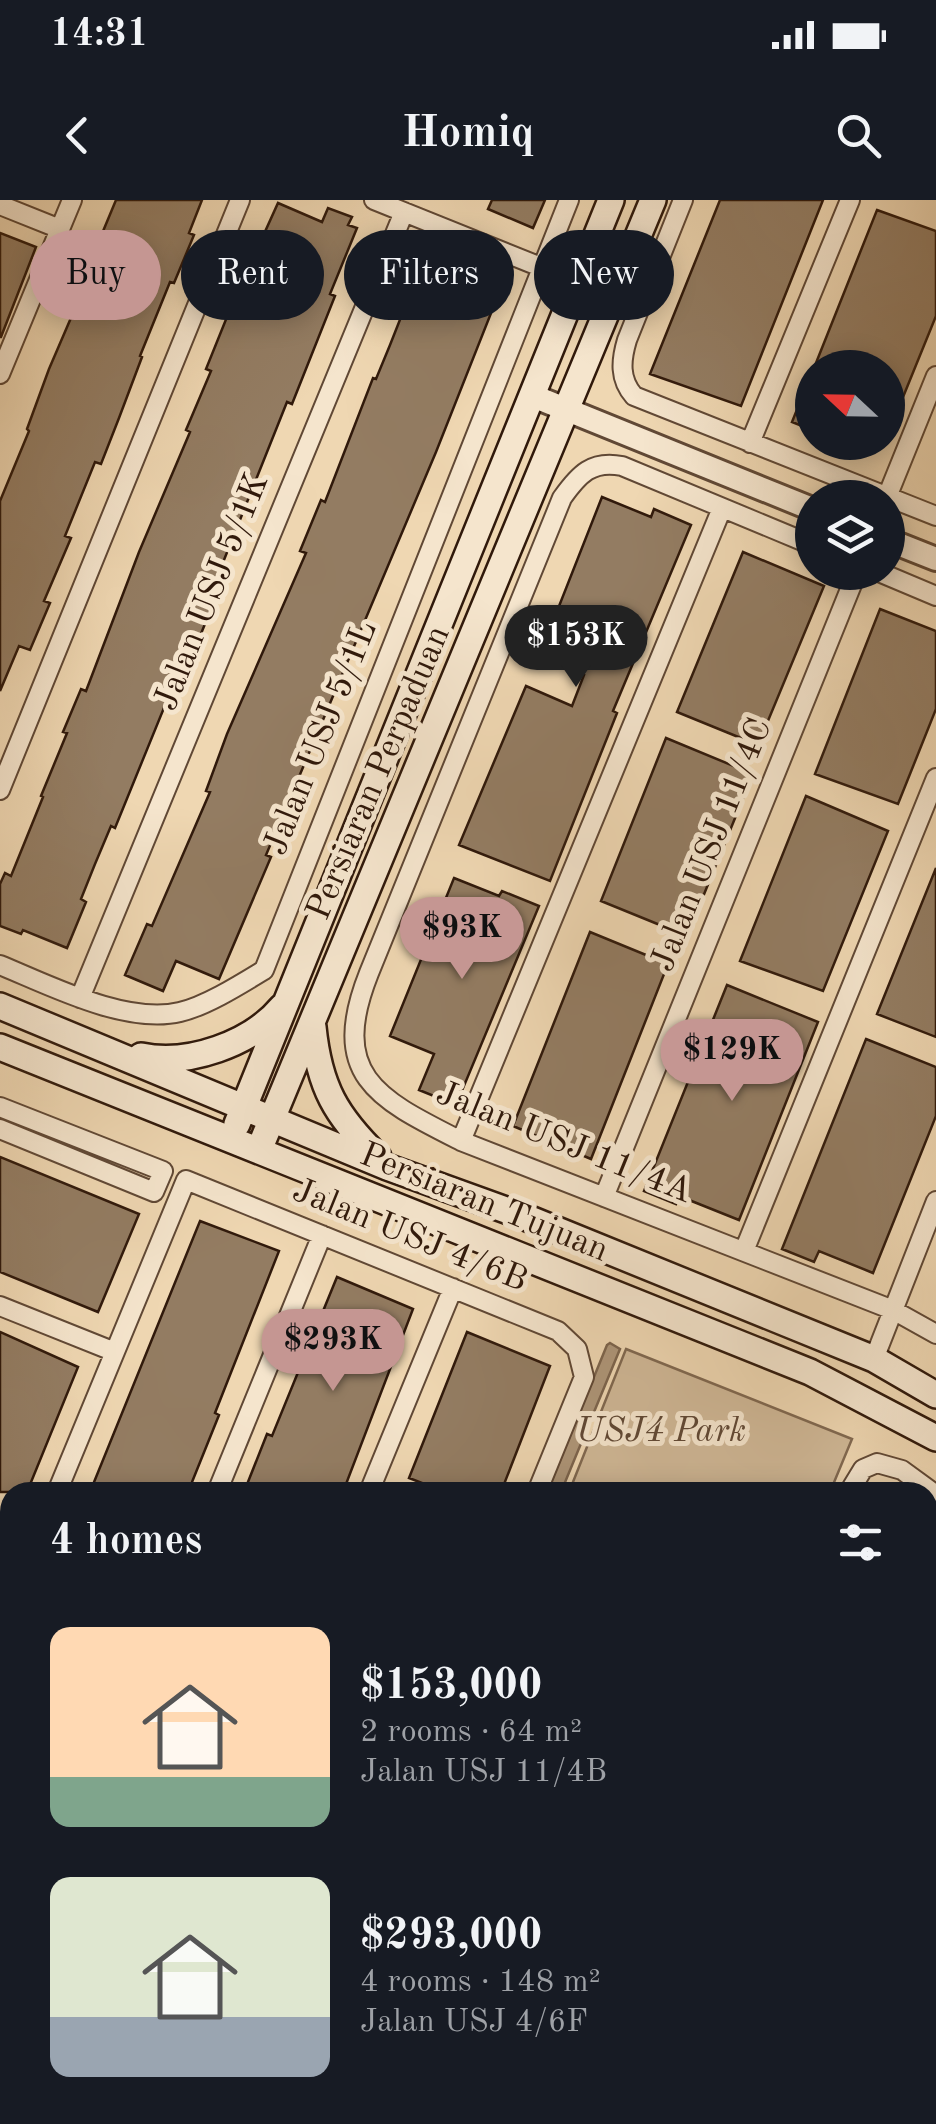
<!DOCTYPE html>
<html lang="en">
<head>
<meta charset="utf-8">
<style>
	body { margin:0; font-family:"Old Standard TT",serif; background:#242831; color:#f1f3f6; height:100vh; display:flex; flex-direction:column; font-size:38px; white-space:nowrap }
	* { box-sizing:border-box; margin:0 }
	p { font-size:32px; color:#9ea1a6 }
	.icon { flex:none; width:55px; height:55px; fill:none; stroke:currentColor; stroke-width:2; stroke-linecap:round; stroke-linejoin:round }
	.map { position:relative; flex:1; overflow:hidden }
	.panel { position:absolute; left:0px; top:1282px; width:938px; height:642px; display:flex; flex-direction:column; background:#171b24; border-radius:30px 30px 0 0; box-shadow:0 5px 25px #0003 }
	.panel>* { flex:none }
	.top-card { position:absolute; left:30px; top:30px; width:878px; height:90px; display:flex; gap:20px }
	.needle { width:65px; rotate:292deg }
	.tools { position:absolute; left:795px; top:150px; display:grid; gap:20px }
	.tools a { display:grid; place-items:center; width:110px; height:110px; border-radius:50%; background:#171b24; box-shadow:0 5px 25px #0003; font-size:50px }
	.price { position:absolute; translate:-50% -85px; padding:0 22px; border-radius:35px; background:#c59692; color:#111; font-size:32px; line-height:65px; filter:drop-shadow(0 2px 5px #0008) }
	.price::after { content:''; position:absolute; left:50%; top:60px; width:30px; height:22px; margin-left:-15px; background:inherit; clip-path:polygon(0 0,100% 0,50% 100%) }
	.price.current { background:#222; color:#fff }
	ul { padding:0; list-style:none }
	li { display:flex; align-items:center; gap:30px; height:250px; padding:0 50px }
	li span { display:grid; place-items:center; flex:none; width:280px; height:200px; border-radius:20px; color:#555 }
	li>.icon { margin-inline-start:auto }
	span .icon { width:120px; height:120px; fill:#fffc; stroke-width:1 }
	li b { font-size:42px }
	h2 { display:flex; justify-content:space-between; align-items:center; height:120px; padding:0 50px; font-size:42px }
	.tag { padding:0 35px; border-radius:45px; background:#171b24; box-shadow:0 5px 25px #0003; font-size:35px; line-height:90px }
	.tag.current { background:#c59692; color:#111 }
	.status { display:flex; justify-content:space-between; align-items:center; height:70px; padding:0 50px; background:#171b24; direction:ltr }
	.status svg { height:28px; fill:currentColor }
	header { display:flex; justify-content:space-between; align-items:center; height:130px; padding:0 50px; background:#171b24; font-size:45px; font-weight:800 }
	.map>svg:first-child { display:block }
	.green { fill:#cfb796; stroke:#806850; stroke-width:2.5 }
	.water { fill:#ae9679; stroke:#7c644d; stroke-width:2.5 }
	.building { fill:#937c62; stroke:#30190b; stroke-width:2.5 }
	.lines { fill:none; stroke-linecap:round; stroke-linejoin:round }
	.minor-casing { stroke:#604835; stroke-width:22 }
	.tertiary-casing { stroke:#604835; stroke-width:28 }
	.secondary-casing { stroke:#30190b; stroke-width:30 }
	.minor { stroke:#f5e5cd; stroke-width:18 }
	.tertiary { stroke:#f5e5cd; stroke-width:22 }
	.secondary { stroke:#f5e5cd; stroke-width:25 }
	.labels { text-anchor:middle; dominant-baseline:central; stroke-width:10; stroke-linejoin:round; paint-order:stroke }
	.street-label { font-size:35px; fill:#30190b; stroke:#f5e5cd }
	.park-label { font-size:35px; font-style:italic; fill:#604835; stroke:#f5e5cd }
</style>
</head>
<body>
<div class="status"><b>14:31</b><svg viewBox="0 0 49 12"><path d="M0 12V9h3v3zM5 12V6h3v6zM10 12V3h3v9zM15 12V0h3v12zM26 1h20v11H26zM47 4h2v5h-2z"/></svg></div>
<header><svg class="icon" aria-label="back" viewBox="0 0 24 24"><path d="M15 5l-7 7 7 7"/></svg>Homiq<svg class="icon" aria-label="search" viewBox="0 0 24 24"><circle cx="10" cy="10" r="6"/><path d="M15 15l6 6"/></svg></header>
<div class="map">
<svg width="936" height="1924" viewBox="0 0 936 1924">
	<rect width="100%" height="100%" fill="#efd7b2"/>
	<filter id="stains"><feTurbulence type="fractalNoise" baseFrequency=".002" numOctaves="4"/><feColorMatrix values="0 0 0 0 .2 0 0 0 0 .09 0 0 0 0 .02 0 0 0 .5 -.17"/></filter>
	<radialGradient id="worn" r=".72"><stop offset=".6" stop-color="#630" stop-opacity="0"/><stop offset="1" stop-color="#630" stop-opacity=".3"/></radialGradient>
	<path class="green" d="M626,1149l226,90 -22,53h-261z"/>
	<path class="water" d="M610,1143l10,6 -59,143h-14l60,-147z"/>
	<path class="building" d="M116,0h86l-13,33 5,2 -20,48 -4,-1 -30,74 2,1 -23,61 -18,46 -6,-2 -30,74 6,2 -27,63 6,2 -20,47 -11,-4 -19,45v-190l29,-70 -2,-2 22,-60 49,-114 -4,-2z
		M492,0h53l-12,28 -45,-19z
		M720,0h103l-82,206 -91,-32z
		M278,3l44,19 6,-14 24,9 -4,8 9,3 -27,66 5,2 -43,108 -5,-2 -77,193 6,2 -20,49 -6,-2 -75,184 -4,-2 -16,38 -14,35 5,3 -19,46 -44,-18 -2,4 -21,-8v-42l5,-11 6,3 32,-79 -2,-1 26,-63 -4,-1 18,-43 5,2 53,-139 51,-120 -4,-2 25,-59 -5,-2 25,-62z
		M877,10l59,21v85l-48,118v-66h-74z
		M0,33l36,14 -35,90h-1z
		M423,50l38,17 -4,9 42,17 -63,159 -170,403 5,2 -52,122 -43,-18 -13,30 -38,-16 22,-51 5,2 58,-134 -4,-1 21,-57 79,-181 -6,-2 21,-51 4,2 48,-124 3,1 14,-34 15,-38 -5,-2z
		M812,172v58l-20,-8z
		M602,297l49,20 3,-8 37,16 -78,186 4,2 -67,168 -91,-36 67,-159 46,20 12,-31 -45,-18z
		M743,352l81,34 -66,159 -81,-33z
		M880,409l56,22v78l-38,95 -83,-30z
		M666,538l87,36 -66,162 -86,-35z
		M806,596l82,35 -65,160 -83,-30z
		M936,668v169l-59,-23z
		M454,678l45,18 3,-5 37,15 -83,199 -37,-15 15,-36 -44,-18z
		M590,732l78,32 -77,195 -78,-33z
		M727,785l91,37 -79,198 -60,-24 -3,8 -32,-13z
		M866,839l70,28v49l-63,157 -54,-22 -5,11 -32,-13z
		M0,957l139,57 -41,98 -98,-40z
		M200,1021l79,30 -64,162 4,2 -31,77h-98z
		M337,1077l76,32 -70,183h-99l23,-58 5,2z
		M0,1132l78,35 -51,125h-27z
		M467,1132l83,34 -49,126h-56l-36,-14z"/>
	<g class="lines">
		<defs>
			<path id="minor" d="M374,0l204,82
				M683,0l-56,140c-6,20 -8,39 7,56l302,120
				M0,5l60,24
				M0,174l72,-174
				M750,243l100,-243
				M887,297l49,-121
				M812,345l-190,-79c-30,-6 -43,8 -60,32l-193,475c-41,103 9,126 92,168l432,169 43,24
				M879,372l57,24
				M0,590l240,-590
				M0,765c49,20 126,60 180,47 26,-6 61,-28 84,-42l305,-770
				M80,798l324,-786
				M0,907l163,64 -9,21 -154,-63
				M461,941l261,-633
				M604,997l253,-625
				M744,1051l192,-473
				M0,1106l115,46
				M874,1159l62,-158
				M57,1292l129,-312 372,151 19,18 7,28 -47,115
				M217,1292l105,-257
				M369,1292l84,-204
				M849,1292l14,-23 14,-6 25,7 34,25
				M0,1432l10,-25
				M928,1479l8,-21
				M0,1529l10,5
				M0,1626l10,4
				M0,1781l5,-12
				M928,1878l8,-21
				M928,1911l8,3
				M367,1915l22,9
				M720,1915l22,9
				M74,1924l4,-9
				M208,1924l3,-9
				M346,1924l3,-9
				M439,1924l3,-9"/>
			<path id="tertiary" d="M533,196l279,113
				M888,340l48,19
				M0,1584l10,4
				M812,1915l22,9"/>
			<path id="secondary" d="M0,806l387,161 138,50 349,142 62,36
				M313,827c6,60 23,89 65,130
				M0,847l810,325 126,66
				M141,856c47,10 110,-12 141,-49
				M237,924l374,-924
				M259,950l394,-950"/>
		</defs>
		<use href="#minor" class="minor-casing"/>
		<use href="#tertiary" class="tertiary-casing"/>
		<use href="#secondary" class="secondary-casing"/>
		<use href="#minor" class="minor"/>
		<use href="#tertiary" class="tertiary"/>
		<use href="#secondary" class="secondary"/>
	</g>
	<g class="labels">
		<g class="street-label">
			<text transform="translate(212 392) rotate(-68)">Jalan USJ 5/1K</text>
			<text transform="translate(321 538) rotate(-68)">Jalan USJ 5/1L</text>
			<text transform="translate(379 573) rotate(-67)">Persiaran Perpaduan</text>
			<text transform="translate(712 645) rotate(-68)">Jalan USJ 11/4C</text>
			<text transform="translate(564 943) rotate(22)">Jalan USJ 11/4A</text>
			<text transform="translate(484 1003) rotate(22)">Persiaran Tujuan</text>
			<text transform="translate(410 1036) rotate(22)">Jalan USJ 4/6B</text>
		</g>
		<g class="park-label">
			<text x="661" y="1231">USJ4 Park</text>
		</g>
	</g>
	<rect width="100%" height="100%" filter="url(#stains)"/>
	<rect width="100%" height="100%" fill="url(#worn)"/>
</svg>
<div class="tools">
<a><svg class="needle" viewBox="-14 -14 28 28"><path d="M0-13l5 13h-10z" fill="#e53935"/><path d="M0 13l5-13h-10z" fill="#9ea1a6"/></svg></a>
<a><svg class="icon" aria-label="layers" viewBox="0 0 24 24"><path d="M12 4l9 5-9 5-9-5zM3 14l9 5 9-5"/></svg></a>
</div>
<b class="price current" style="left:576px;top:490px">$153K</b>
<b class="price" style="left:462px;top:782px">$93K</b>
<b class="price" style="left:732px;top:904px">$129K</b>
<b class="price" style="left:333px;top:1194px">$293K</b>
<div class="top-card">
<a class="tag current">Buy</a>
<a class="tag">Rent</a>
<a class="tag">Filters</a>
<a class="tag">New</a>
</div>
<section class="panel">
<h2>4 homes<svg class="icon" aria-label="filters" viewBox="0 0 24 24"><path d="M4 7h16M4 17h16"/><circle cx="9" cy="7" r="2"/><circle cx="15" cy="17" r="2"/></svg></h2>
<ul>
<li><span style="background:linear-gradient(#ffd9b3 75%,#7fa58c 0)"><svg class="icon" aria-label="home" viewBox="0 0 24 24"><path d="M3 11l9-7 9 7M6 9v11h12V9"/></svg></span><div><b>$153,000</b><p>2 rooms · 64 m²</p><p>Jalan USJ 11/4B</p></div></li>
<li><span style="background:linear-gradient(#dfe7d0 70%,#9aa5b1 0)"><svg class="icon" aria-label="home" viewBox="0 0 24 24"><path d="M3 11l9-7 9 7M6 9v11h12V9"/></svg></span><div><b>$293,000</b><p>4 rooms · 148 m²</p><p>Jalan USJ 4/6F</p></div></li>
</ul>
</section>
</div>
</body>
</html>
